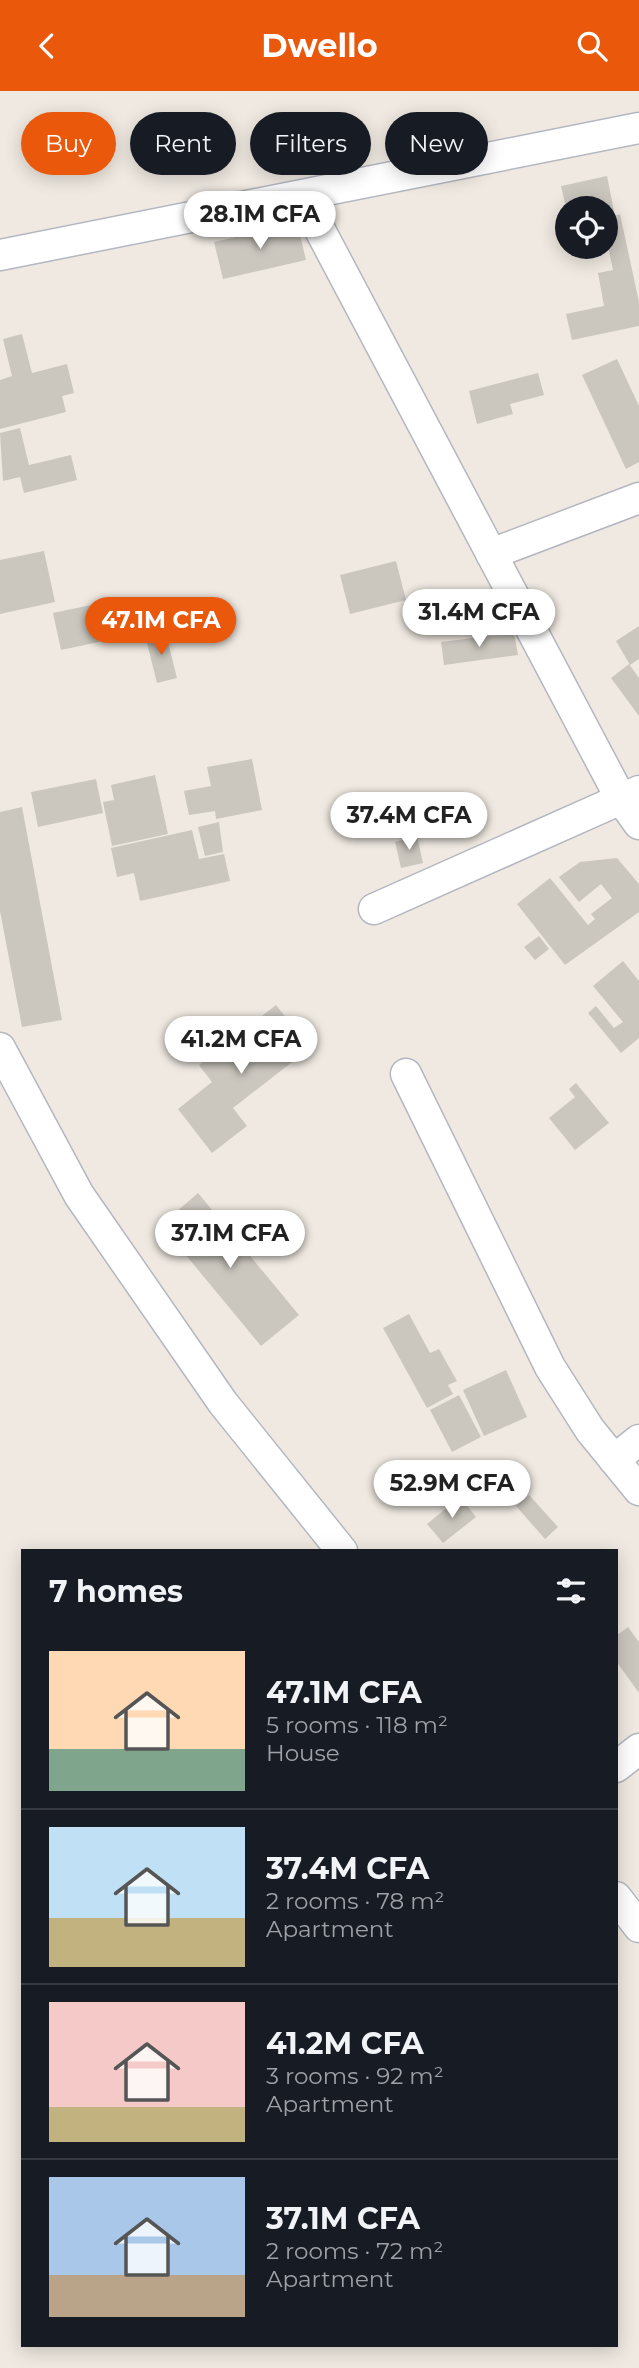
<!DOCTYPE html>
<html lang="en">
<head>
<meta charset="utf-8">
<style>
	body { margin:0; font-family:Montserrat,sans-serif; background:#242831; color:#f1f3f6; height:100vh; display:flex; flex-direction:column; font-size:26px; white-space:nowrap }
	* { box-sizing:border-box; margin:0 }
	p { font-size:23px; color:#9ea1a6 }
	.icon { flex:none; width:38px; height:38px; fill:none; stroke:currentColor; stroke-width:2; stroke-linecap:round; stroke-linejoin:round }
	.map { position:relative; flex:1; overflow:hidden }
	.panel { position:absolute; left:21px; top:1458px; width:597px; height:798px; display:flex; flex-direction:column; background:#171b24; border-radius:0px; box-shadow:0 4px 18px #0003 }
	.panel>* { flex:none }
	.banner { position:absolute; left:21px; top:21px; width:598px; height:63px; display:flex; gap:14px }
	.controls { position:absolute; left:555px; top:105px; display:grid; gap:14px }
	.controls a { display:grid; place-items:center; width:63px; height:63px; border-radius:50%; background:#171b24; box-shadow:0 4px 18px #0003; font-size:35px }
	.price { position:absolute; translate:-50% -60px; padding:0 16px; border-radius:24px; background:#fff; color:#222; font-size:23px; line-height:46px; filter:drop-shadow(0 2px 4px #0008) }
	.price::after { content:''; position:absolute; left:50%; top:42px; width:21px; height:16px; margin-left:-10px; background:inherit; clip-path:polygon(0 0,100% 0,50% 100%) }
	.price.on { background:#ea580c; color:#fff }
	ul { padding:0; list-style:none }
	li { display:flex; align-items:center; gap:21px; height:175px; padding:0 28px }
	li+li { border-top:2px solid #363941 }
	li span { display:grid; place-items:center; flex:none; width:196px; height:140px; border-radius:0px; color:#555 }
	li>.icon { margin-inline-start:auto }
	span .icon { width:84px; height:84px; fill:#fffc; stroke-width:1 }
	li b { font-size:30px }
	h2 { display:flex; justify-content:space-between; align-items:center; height:84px; padding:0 28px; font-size:30px }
	.chip { padding:0 24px; border-radius:32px; background:#171b24; box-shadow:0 4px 18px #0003; font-size:24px; line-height:63px }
	.chip.on { background:#ea580c; color:#fff }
	header { display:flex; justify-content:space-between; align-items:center; height:91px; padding:0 28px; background:#ea580c; color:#fff; font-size:32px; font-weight:700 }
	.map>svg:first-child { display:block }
	.building { fill:#cbc7bf }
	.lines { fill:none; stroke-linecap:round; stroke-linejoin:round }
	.minor-casing { stroke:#b4b7c1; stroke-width:33 }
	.minor { stroke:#fff; stroke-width:30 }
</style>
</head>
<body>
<header><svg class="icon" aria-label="back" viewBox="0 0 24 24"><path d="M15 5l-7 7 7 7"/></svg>Dwello<svg class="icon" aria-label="search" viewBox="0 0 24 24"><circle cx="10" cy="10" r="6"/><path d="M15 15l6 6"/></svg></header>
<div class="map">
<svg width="639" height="2277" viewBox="0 0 639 2277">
	<rect width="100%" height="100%" fill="#efe9e1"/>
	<path class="building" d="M607,85l8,40 5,-2 19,88v24l-67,14 -6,-26 38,-8 -6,-33 15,-3 -7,-34v-28h-40l-5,-22z
		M297,132l9,37 -83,19 -9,-37z
		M22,243l10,39 35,-9 7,29 -12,3 4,16 -66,17v-49l12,-4 -9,-37z
		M617,268l22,47v56l-13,7 -44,-94z
		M538,282l6,22 -34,9 3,10 -36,10 -8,-33z
		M20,337l9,37 42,-10 6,25 -53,13 -4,-16 -17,4 -3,-48z
		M44,460l11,51 -55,12v-54z
		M396,470l10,39 -56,14 -10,-39z
		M91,514l8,37 -38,8 -8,-37z
		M639,535v33l-9,6 -14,-24z
		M165,539l12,48 -20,5 -12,-48z
		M514,542l4,22 -74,10 -3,-23z
		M629,573l10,14v38l-28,-38z
		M252,668l10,51 -46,9 -1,-8 -26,4 -5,-24 27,-5 -4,-19z
		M155,684l13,59 -56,12 -9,-44 11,-2 -3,-15z
		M96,688l7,34 -65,14 -7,-35z
		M22,716l40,213 -40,7 -22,-116v-99z
		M219,731l4,30 -18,4 -7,-29z
		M192,739l7,29 25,-5 6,27 -90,20 -6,-28 -17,4 -6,-29z
		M417,745l6,27 -22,5 -6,-26z
		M617,767l22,26v28l-74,53 -48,-61 33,-26 38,47 7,-6 -4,-5 21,-16 -11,-14 -22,18 -20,-25 21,-15z
		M539,845l10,13 -14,11 -11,-13z
		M623,870l16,20v57l-18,15 -33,-40 8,-7 18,22 9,-6 -30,-36z
		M276,914l34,43 -77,60 14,18 -35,27 -34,-44 34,-27 -13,-17z
		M576,992l33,40 -34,27 -26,-32 26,-21 -6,-8z
		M198,1102l101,122 -38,31 -100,-121z
		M409,1223l21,39 9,-4 18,32 -9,4 5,9 -26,14 -44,-80z
		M506,1279l21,47 -43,19 -21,-46z
		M459,1304l22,42 -29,15 -22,-42z
		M529,1404l29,32 -13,12 -29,-33z
		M460,1406l16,20 -33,26 -16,-19z
		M628,1536l11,15v51l-23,-32v-25z"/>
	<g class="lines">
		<defs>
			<path id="minor" d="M302,105l319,603 18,25
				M0,164l639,-127
				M491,463l148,-56
				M374,818l265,-118
				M0,957l79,147 144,208 119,148
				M406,983l144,293 40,63 49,60
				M614,1369l25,-20
				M616,1676l23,-18
				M616,1806l23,30"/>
		</defs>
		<use href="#minor" class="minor-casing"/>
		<use href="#minor" class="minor"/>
	</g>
</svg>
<div class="controls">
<a><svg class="icon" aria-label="locate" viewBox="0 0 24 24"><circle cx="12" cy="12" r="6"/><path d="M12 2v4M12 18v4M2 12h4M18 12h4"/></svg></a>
</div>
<b class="price" style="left:260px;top:160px">28.1M CFA</b>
<b class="price" style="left:479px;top:558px">31.4M CFA</b>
<b class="price on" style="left:161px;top:566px">47.1M CFA</b>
<b class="price" style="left:409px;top:761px">37.4M CFA</b>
<b class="price" style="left:241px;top:985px">41.2M CFA</b>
<b class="price" style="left:230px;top:1179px">37.1M CFA</b>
<b class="price" style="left:452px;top:1429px">52.9M CFA</b>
<div class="banner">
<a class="chip on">Buy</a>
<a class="chip">Rent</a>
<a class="chip">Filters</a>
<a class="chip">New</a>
</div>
<section class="panel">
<h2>7 homes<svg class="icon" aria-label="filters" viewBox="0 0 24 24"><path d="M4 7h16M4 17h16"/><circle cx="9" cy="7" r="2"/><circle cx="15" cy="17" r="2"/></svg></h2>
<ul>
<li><span style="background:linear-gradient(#ffd9b3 70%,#7fa58c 0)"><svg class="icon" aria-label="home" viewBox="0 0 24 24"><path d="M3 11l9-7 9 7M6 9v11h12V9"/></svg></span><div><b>47.1M CFA</b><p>5 rooms · 118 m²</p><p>House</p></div></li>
<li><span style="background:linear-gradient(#bfe0f5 65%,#c2b280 0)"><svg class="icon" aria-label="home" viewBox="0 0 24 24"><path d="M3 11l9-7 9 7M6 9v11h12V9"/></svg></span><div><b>37.4M CFA</b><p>2 rooms · 78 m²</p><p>Apartment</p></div></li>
<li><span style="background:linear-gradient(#f6c9c9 75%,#c2b280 0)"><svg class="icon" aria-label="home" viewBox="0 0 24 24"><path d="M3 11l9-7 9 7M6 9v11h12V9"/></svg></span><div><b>41.2M CFA</b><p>3 rooms · 92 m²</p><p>Apartment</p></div></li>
<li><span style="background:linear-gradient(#a9c7e8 70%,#b9a48a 0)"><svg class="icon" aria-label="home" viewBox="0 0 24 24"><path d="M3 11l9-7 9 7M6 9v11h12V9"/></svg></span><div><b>37.1M CFA</b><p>2 rooms · 72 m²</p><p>Apartment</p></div></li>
</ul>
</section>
</div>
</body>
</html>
